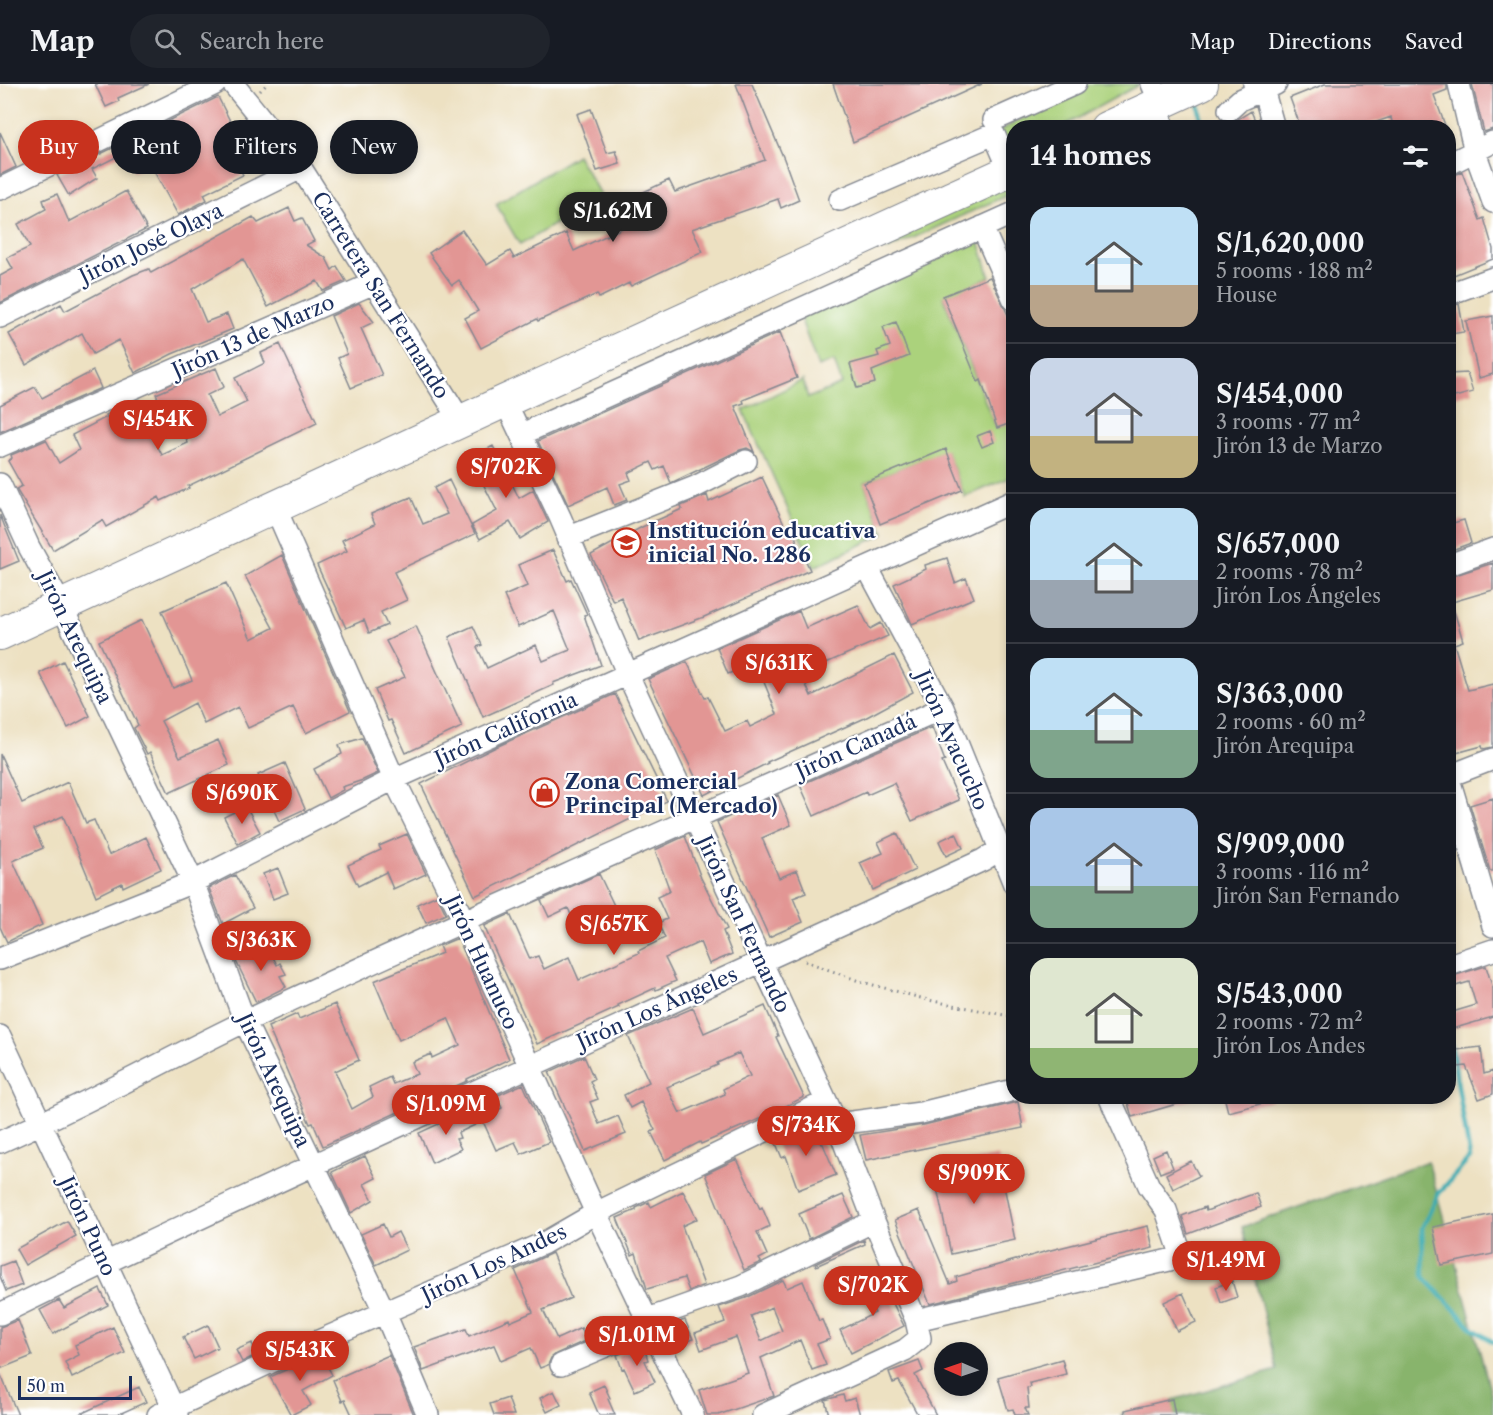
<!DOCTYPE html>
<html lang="en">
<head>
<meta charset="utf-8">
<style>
	body { margin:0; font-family:"Libre Caslon Text",serif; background:#20242c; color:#f1f3f6; height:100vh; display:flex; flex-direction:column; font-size:22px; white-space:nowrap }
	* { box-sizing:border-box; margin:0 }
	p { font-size:20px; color:#9ea1a6 }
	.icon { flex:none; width:33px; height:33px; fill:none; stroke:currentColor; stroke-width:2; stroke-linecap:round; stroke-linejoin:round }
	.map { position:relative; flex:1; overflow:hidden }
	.sheet { position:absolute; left:1006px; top:36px; width:450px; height:984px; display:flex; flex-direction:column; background:#171b24; border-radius:24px; box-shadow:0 3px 9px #0003 }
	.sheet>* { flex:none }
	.guide { position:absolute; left:18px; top:36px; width:570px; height:54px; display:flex; gap:12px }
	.needle { width:39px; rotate:272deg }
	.controls { position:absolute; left:934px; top:1258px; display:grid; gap:12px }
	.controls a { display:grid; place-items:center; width:54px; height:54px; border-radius:50%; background:#171b24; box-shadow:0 3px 9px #0003; font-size:30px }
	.scale { position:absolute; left:18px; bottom:15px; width:114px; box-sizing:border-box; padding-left:6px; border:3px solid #1b2f5e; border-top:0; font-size:16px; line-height:21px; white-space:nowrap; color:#1b2f5e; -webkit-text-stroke:4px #fff; paint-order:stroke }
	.price { position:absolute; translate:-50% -51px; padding:0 14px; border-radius:21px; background:#c8321e; color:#fff; font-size:20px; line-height:39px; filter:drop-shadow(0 2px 3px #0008) }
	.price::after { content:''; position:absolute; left:50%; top:36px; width:18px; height:14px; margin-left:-9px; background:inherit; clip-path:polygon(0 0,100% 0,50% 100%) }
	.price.active { background:#222; color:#fff }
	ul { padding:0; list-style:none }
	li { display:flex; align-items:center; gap:18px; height:150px; padding:0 24px }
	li+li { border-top:2px solid #363941 }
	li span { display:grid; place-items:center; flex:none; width:168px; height:120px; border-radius:18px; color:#555 }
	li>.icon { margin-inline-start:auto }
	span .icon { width:72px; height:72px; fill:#fffc; stroke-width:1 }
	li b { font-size:26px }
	h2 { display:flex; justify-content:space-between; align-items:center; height:72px; padding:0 24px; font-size:26px }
	.chip { padding:0 21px; border-radius:27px; background:#171b24; box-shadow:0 3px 9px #0003; font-size:21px; line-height:54px }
	.chip.active { background:#c8321e; color:#fff }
	header { display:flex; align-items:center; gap:36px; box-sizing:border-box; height:84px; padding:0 30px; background:#171b24; border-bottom:2px solid #363941 }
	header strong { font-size:28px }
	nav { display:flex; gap:33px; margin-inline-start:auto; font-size:21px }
	.search { width:420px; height:54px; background:#20242c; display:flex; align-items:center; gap:15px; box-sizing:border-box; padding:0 21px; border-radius:33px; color:#9ea1a6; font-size:22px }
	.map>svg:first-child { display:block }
	.green { fill:#abd27c; stroke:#63806d; stroke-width:1.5 }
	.forest { fill:#88b46c; stroke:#527265; stroke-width:1.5 }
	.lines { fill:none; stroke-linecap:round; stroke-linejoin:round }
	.stream { stroke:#3aacb3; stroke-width:4.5 }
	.building { fill:#e29694; fill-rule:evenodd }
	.minor-casing { stroke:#848890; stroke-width:24 }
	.highway-casing { stroke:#848890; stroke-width:34 }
	.path { stroke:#848890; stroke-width:3; stroke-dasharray:1.5 4.5; stroke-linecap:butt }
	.minor { stroke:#fff; stroke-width:21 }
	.highway { stroke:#fff; stroke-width:32 }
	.labels { text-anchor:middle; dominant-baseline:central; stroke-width:4.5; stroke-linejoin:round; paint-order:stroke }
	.street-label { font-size:21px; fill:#1b2f5e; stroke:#fff }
	.poi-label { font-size:21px; font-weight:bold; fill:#1b2f5e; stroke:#fff; text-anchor:start }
</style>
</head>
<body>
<header>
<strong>Map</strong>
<div class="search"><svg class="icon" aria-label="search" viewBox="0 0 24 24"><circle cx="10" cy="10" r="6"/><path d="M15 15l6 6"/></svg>Search here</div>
<nav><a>Map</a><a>Directions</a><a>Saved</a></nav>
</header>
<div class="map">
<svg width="1493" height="1331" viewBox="0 0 1493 1331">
	<rect width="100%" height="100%" fill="#fff"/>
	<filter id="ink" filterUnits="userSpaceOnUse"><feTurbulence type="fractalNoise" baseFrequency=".0167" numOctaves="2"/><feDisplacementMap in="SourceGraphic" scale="12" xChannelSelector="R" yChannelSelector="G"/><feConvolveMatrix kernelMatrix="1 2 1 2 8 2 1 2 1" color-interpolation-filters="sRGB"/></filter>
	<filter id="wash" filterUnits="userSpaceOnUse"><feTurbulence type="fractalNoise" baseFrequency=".008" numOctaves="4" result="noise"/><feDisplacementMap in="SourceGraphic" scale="24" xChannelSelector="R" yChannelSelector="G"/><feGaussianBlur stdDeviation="1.35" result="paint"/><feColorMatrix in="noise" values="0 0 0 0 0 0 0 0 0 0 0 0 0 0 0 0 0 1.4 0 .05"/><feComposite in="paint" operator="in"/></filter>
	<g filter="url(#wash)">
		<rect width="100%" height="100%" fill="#ede1c2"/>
		<path class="green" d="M1085,0h55l-78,43 -48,1v26l-20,-20z
			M577,71l24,41 -81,49 -24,-41z
			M1014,96v12l-127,58 -5,-10z
			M978,154l12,39 -47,20 53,131 18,-6v54l-49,21 -19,-47 -82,33 20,51 -70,33 -71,-157 60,-30 5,18 34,-14 -8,-23 -16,6 -19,-53z"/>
		<path class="forest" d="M1428,1077l65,239v15h-373l157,-45 -35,-143z"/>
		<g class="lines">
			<path class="stream" d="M1198,15l4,29
				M1449,948l21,126 -31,35 -17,35 2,49 48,51 21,14"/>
		</g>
		<g id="blocks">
			<path class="building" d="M95,0h54l-31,14 1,3 -13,6z
				M736,0h16l32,75 15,41 -18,8 -3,-9 -86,30 11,23 -72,34 -2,-3 -30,15 -2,-4 -59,27 -1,-2 -56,29 -16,-30 13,-7 -19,-31 -7,5 -23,-32 33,-23 25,35 23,-14 4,7 52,-25 8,18 67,-32h-42v-14h17l53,-25 6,12 90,-32z
				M833,0h149l-129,58z
				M1325,0h122v6l-13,5 12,33h-53l-2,-11 -32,11h-58l-11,-30z
				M1472,0h21v45l-9,3z
				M218,13l27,54 -11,5 9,19 -39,19 3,6 -29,15 -28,-51 -17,8 -9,-19 -32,16 5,9 -28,18 -12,-21z
				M591,25l16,44 9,-2 4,13 -23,7 -20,-57z
				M1251,27l6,14 -7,3h-12l-3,-7z
				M0,48l16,35 -16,8z
				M1462,88l18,48 4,-2 9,31v10l-44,18v-100z
				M126,107l21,38 -147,74v-27l13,-7 -6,-11 23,-11 -12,-23 28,-15 -3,-9 14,-6 12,28z
				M289,124l6,13 7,-3 12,23 -8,4 20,13 6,12 5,-4 9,15 -23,10 -6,-10 -49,26 -25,-48 -51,30 14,33 21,-8 6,15 -61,25 -37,19 -16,-33 -26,14 -11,-21 -56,32 -17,-31 52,-30 4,7 68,-36 16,-6 2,4 102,-56 5,6z
				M990,193l21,44 3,-1v102l-17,6 -16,-48 -3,2 -35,-86z
				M359,219l15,19 -13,6 21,47 -31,13 -13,-30 9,-4 -16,-38z
				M1459,220l5,28 -13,2 -2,-28z
				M1493,232v58l-14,4 -13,-57z
				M896,238l13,34 -37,15 3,12 -18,5 -7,-24 29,-8 -2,-5 13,-5 -7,-19z
				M780,248l17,46 -54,22 1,3 -9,3 19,46 -7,-4 -7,2 -69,33 -7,-17 -9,4 -4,-8 -23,11 3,7 -11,4 7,16 -13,5 -7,-18 -39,18 -30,-64z
				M280,260l37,79 -129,63 1,2 -28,13 -2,-4 -53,30 -4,-7 -49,30 -37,-61 6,-3 -14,-25 4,-3 -1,-3 35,-15 13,23 20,-13 -7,-15 35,-18 -1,-2 13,-7h4l13,22 11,-5 15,30 26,-12 -2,-4 10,-4 -13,-30 -19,8 -8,-19 60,-26 8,19 -17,8 10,22 30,-15 -12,-24 30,-15 -4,-10z
				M93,287l8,17 -101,44v-27l35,-18 7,11z
				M1467,289l6,19 -18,5 -6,-7v-16z
				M990,347l4,11 -12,5 -5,-11z
				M493,362l26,52 14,-8 15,32 -28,17 -10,-17 -30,17 -8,-14 25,-14 -27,-53z
				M946,365l16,41 -82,34 -16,-41z
				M762,393l27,57 4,-2 17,38 -106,47 -65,24 -18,-44 -8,4 -22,-46 51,-28 40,-18 -1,-3 26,-11 2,7z
				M449,396l26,54 -81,38 13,28 -26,12 6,13 -18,8 -5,-13 -18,8 -29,-63 30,-14 -5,-11 33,-16 -4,-10 40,-17 12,27 24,-10 -13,-26z
				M0,431l19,46 -19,8z
				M1464,436l7,23 -22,8v-27z
				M553,466l14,31 4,-2 16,35 -3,1 17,50 -48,18 1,2 -71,32 -34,-80 24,-11 9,19 -5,2 10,21 49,-23 7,16 27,-11 -16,-39 -36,16 -14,-31 23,-10 -9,-21z
				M282,471l68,156 -44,22 -13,-26 -45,21 -10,-21 -34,17 -9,-21 -34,18 19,36 38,-17 11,25 -60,28 -19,-41 -3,2 -13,-26 4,-3 -39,-84 43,-21 31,68 19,-8 -30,-69 64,-28 25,56 22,-11 -28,-52z
				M947,474l8,25 11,-5 8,20 -62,26 -18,-40 32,-15 -1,-4z
				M1493,479v27l-44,13v-26z
				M1452,520l11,37 -9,3 14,46 25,-6v63l-10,2 -1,-3 -26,7 -7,-26v-122z
				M858,521l12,24 11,-6 7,13 -87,38 10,22 83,-41 19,37 -48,26 -98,44 1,1 -64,32 -56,-116 39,-17 18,36 3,-1 17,34 22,-10 3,6 27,-13 -20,-49 -9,4 -1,-3 -19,8 -11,-26 82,-37 7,17z
				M416,542l46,101 -56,26 -15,-33 -3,1 -13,-31 30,-13 -19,-36z
				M63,577l27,55 -22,12 -28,-55z
				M615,610l52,107 -192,95 -54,-112 75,-37z
				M932,643l13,34 -3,1 17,38 -47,21 -18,-38 -27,12 -1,-3 -52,24 -14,-31z
				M362,654l16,35 -15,7 -21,7 1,3 -15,8 -14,-29 28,-15 -3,-9z
				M0,670l22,49 46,-21 18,41 8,-3 15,35 37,-18 15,32 -38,18 -1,-4 -26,13 -33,-80 -29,13 9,19 -30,13 29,64 -35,17 -7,-15z
				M285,679l20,46 -26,12 -21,-46z
				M778,711l13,30 -29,13 17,40 18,-8 9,23 -13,5 10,24 -34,15 -52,-115z
				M1493,714v73h-3l-20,-66z
				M246,722l14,26 -22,12 -14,-27z
				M897,749l18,37 -42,20 -13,-27 23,-10 -5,-11z
				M956,749l7,15 -17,8 -7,-15z
				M407,750l19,40 -33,15 -7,-17 -28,14 -10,-21 33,-15 -2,-4z
				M685,752l16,42 26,51 -4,2 9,23 -23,10 -9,-22 -35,16 11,23 -20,9 -1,-2 -37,17 1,2 -82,37 -53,-118 26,-12 20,45 8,-3 6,13 25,-12 10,23 60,-27 -1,-2 27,-13 -7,-15 9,-4 -10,-22 13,-6 -15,-41z
				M278,784l10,25 -15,6 -10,-25z
				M599,790l19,40 -13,6 -4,-9 -26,13 -7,-16 -19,9 -8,-17z
				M235,791l18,33 -30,16 -14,-36z
				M437,811l9,19 -20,9 -9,-19z
				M458,854l51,121 -42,20v2l-144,65 -10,-23 -3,1 -42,-97 29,-13 2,5 36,-15 24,56 -24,11 17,38 21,-12 -4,-10 21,-10 3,7 24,-10 -5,-12 19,-8 1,4 28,-13 -12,-27 -49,22 -25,-59 68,-28 -3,-7z
				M266,859l11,22 3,-2 6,11 -6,2 6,11 -30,15 -21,-43z
				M1486,882l7,23v28l-41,12 -3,-16 27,-8 -7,-23 -20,6v-11z
				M765,922l13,30 -2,1 28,60 -40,20 -63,27 -1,-2 -35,18 -14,-28 4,-2 -14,-28 -11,6 -6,-13 25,-13 -21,-46 65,-28 11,25zM739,969l11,23 -27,13 2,5 -45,19 -13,-26 51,-22 -1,-2z
				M1481,963l3,27 9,-3v23l-14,5 -13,-33 -8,1 -2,-17z
				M584,972l10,23 -4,2 8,18 -8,3 9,22 19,-8 8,18 -41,17 -36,-79z
				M523,1000l26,58 -28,12 -6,-12 -19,8 -14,-31 20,-11 -6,-12z
				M1126,1012h67l1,3 -62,18z
				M1224,1012h48v5l-44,11z
				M1018,1018l5,26 -157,32 -6,-25 64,-10z
				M471,1025l6,15 -19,9 2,5 -4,1 5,10 -29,14 -13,-30z
				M812,1039l10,21h1l13,31 -38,15 -12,-34 -4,2 -7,-17z
				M1166,1066l7,18 -13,5 -7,-17z
				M365,1072l11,22 -12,6 9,16 -22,13 -19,-41z
				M998,1072l17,84 -64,14 -18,-85z
				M737,1075l23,50 2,-2 8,19 -13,6 10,23 -8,4 2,3 -17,8 -39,-96z
				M1191,1077l8,15 -26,13 -7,-15z
				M683,1107l14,28 -15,7 22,59 -15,6 -5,-13 -37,11 -11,-36 -4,2 -15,-37 19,-8v-2l13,-6 2,5z
				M1256,1109l5,14 -73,27 -6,-18 23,-9 1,4z
				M843,1111l10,22 -44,22 -10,-25z
				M919,1126l31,74 7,-3 -1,-4 95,-27 97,-24 5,22 -223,56 -35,-84z
				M1493,1130v40l-52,11 -8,-38z
				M67,1137l9,15 -51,29 -9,-16z
				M383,1140l6,13 9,-5 9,18 -31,15 -15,-31z
				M864,1156l1,4 -49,22 -1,-2z
				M552,1169l19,45 -28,12 14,29 24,-11 6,12 -31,14 -5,4 -3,7 -8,3 -9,-20 -30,13 -7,-16 -71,26 -9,-24 52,-18 3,7 40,-17 1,3 23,-10 -18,-42z
				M13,1177l9,24 -16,6 -6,-15v-10z
				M878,1189l26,53 -53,27 -11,-23 35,-17 -16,-31z
				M783,1196l4,8 16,-7 16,40 3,-1 8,19 -13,5 9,21 -14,5 -12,-30 -39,18 13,38 -56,19h-11l-8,-25 49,-17 -12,-36 -35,13 -6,-17 30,-11 -6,-15 27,-9zM772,1223l10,24 -21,10 -10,-25z
				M1232,1197l5,16 -16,6 -5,-16z
				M100,1205l8,16 -55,29 -13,-24 19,-10 5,8z
				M1183,1209l13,29 -19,9 -13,-29z
				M18,1236l14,36 -32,13v-42z
				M685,1236l8,19 -19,8 -9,-20z
				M208,1241l10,22 -24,12 -11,-22z
				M113,1243l12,26 -53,25 -7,-16 14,-7 -4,-10z
				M642,1257l6,19 -3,1 10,21 -20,9 -11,-23 -2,1 -5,-14 15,-6z
				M252,1259l4,12 -14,7 -6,-12z
				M321,1270l11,21 -29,16 8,14 -20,10 -21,-38z
				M389,1271l25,60h-62l-7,-15 -3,1 -9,-21z
				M1062,1275l4,15 -36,9 1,4 -4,1 2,20h-4l3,7h-13l-2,-6 -5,1 -10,-33z
				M919,1277l4,10 -8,4 21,40h-18l-19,-34 -6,2 -4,-11z
				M0,1289l18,42h-18z
				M604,1301l6,13 -2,1 7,16h-16l-10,-23z
				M139,1303l7,15 -29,13h-39z
				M554,1307l7,14 -14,7 -7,-14z
				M843,1311l2,6 10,-3 5,17h-31l-4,-15z
				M508,1314l6,17h-20l-4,-11z
				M1172,1315l3,16h-50v-5z"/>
		</g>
	</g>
	<g filter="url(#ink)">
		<use href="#blocks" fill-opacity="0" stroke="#848890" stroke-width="1.5"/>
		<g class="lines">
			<defs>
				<path id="minor" d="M233,0l68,84 160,253
					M1152,0l8,19 2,25
					M1254,0l9,5 11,39
					M1459,0l16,68 18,50
					M1229,26l11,-10 36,-16
					M994,36l81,-36
					M1449,80l44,-22
					M0,105l215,-105
					M840,116l154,-66 16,37
					M982,143l32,73
					M1449,210l44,-16
					M0,233l301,-149
					M505,317l55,116 68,158 209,449 37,97 42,99 4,18 -15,12 -142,65
					M522,350l492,-221
					M0,362l374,-163
					M0,400l29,63 32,58 132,277 52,140 140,291 43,102
					M275,423l119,272 70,142 132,292 97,202
					M567,454l128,-51 51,-26
					M1449,481l44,-16
					M867,483l76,141 71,176
					M1449,692l44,-17
					M1449,695l44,147
					M0,875l193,-77 201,-103 620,-278
					M1449,881l44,-15
					M0,952l177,379
					M837,1040l84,-11 93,-23
					M0,1058c85,-37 165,-82 248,-122 230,-107 462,-209 695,-312
					M0,1230c324,-159 656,-302 983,-454l16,-10
					M916,1236l266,-63 -16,-47 -17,-24 -40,-90
					M561,1281l66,-28 21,-18 93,-33 133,-65
					M158,1331l124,-58 262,-114 52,-30 229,-111"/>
				<path id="highway" d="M1106,44l96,-44
					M0,550l505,-233 509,-232"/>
			</defs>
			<use href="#minor" class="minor-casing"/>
			<use href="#highway" class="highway-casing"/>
			<path class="path" d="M260,7l7,-7
				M805,877l54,20 69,19 86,17"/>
			<use href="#minor" class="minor"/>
			<use href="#highway" class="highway"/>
		</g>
	</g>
	<defs>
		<symbol id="school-ring" viewBox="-11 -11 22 22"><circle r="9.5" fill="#fff" stroke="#c8321e" stroke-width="1.5"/><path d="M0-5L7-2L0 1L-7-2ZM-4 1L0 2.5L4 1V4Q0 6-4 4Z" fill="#c8321e"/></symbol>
		<symbol id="shop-ring" viewBox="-11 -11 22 22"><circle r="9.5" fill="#fff" stroke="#c8321e" stroke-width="1.5"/><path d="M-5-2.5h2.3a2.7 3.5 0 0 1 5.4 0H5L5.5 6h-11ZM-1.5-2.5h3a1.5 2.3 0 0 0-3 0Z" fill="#c8321e"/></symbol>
	</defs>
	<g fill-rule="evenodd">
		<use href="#school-ring" x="610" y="442" width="33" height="33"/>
		<use href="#shop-ring" x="528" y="692" width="33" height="33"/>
	</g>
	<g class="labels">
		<g class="street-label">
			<text transform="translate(151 159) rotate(-26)">Jirón José Olaya</text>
			<text transform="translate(381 211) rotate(58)">Carretera San Fernando</text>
			<text transform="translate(253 252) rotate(-24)">Jirón 13 de Marzo</text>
			<text transform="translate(75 553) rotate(64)">Jirón Arequipa</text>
			<text transform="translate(506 645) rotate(-24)">Jirón California</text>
			<text transform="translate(952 656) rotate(66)">Jirón Ayacucho</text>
			<text transform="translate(856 662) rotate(-24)">Jirón Canadá</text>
			<text transform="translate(744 840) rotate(65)">Jirón San Fernando</text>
			<text transform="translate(482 878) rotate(65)">Jirón Huanuco</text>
			<text transform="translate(657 924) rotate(-24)">Jirón Los Ángeles</text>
			<text transform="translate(274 996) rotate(65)">Jirón Arequipa</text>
			<text transform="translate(88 1142) rotate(65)">Jirón Puno</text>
			<text transform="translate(494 1179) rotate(-25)">Jirón Los Andes</text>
		</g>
		<g class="poi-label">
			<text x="648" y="446">Institución educativa<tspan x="648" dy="24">inicial No. 1286</tspan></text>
			<text x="565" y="697">Zona Comercial<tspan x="565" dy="24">Principal (Mercado)</tspan></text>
		</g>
	</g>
</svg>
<div class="controls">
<a><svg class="needle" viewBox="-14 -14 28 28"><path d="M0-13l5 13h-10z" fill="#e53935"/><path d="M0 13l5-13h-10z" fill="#9ea1a6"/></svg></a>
</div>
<div class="scale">50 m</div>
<b class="price active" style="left:613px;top:159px">S/1.62M</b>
<b class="price" style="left:158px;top:367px">S/454K</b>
<b class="price" style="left:506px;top:415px">S/702K</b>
<b class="price" style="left:779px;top:611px">S/631K</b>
<b class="price" style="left:242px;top:741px">S/690K</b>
<b class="price" style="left:614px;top:872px">S/657K</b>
<b class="price" style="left:261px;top:888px">S/363K</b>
<b class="price" style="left:446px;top:1052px">S/1.09M</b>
<b class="price" style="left:806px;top:1073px">S/734K</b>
<b class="price" style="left:974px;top:1121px">S/909K</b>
<b class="price" style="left:1226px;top:1208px">S/1.49M</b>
<b class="price" style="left:873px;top:1233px">S/702K</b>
<b class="price" style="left:637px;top:1283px">S/1.01M</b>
<b class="price" style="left:300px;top:1298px">S/543K</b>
<div class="guide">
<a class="chip active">Buy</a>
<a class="chip">Rent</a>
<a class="chip">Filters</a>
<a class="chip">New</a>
</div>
<section class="sheet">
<h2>14 homes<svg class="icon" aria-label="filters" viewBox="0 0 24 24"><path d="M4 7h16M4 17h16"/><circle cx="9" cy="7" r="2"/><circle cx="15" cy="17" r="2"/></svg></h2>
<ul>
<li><span style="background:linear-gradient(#bfe0f5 65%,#b9a48a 0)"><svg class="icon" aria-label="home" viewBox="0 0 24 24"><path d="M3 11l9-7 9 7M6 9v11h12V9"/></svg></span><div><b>S/1,620,000</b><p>5 rooms · 188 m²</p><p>House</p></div></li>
<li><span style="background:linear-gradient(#c9d6e8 65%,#c2b280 0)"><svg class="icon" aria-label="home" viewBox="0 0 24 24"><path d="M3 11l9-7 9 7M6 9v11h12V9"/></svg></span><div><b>S/454,000</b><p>3 rooms · 77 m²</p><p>Jirón 13 de Marzo</p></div></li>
<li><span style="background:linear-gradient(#bfe0f5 60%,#9aa5b1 0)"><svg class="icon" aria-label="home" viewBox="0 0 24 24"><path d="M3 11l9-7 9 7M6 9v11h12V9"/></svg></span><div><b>S/657,000</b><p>2 rooms · 78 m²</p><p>Jirón Los Ángeles</p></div></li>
<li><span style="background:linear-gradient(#bfe0f5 60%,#7fa58c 0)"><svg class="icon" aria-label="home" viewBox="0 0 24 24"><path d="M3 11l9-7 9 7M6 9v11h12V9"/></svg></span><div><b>S/363,000</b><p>2 rooms · 60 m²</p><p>Jirón Arequipa</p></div></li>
<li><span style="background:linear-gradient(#a9c7e8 65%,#7fa58c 0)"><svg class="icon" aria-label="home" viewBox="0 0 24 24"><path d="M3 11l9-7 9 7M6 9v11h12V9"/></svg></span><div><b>S/909,000</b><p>3 rooms · 116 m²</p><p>Jirón San Fernando</p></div></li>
<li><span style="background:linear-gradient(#dfe7d0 75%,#8fb573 0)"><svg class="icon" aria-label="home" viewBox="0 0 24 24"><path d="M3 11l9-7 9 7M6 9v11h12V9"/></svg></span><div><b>S/543,000</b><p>2 rooms · 72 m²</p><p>Jirón Los Andes</p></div></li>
</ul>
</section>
</div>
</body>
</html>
